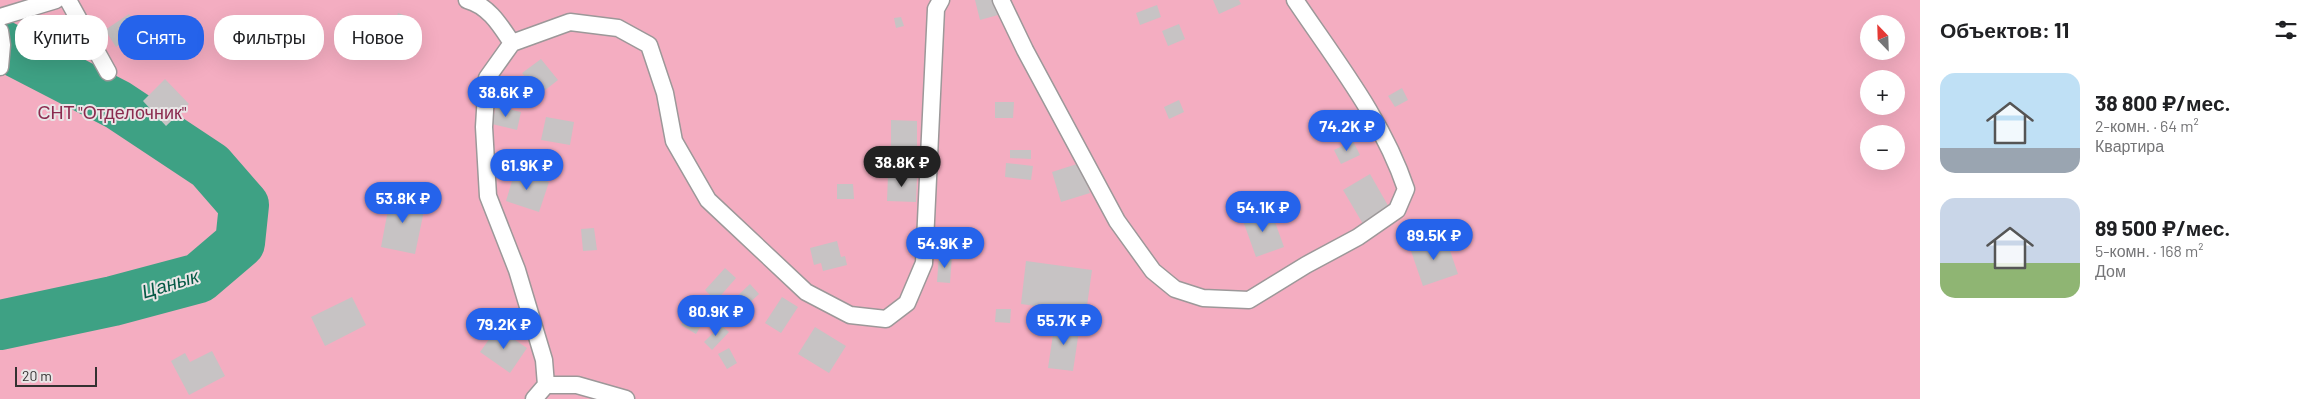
<!DOCTYPE html>
<html lang="ru">
<head>
<meta charset="utf-8">
<style>
	body { margin:0; font-family:Barlow,sans-serif; background:#f6f6f6; color:#202124; height:100vh; display:flex; flex-direction:column; font-size:19px; white-space:nowrap }
	* { box-sizing:border-box; margin:0 }
	p { font-size:16px; color:#757577 }
	.icon { flex:none; width:28px; height:28px; fill:none; stroke:currentColor; stroke-width:2; stroke-linecap:round; stroke-linejoin:round }
	.map { position:relative; flex:1; overflow:hidden }
	.details { display:flex; flex-direction:column; background:#fff; width:400px }
	.details>* { flex:none }
	.hud { position:absolute; left:15px; top:15px; width:475px; height:45px; display:flex; gap:10px }
	.needle { width:32px; rotate:337deg }
	.fabs { position:absolute; left:1860px; top:15px; display:grid; gap:10px }
	.fabs a { display:grid; place-items:center; width:45px; height:45px; border-radius:50%; background:#fff; box-shadow:0 5px 20px #0002; font-size:25px }
	.scale { position:absolute; left:15px; bottom:12px; width:82px; box-sizing:border-box; padding-left:5px; border:2px solid #333131; border-top:0; font-size:14px; line-height:18px; white-space:nowrap; color:#333131; -webkit-text-stroke:4px #e9e5e6; paint-order:stroke }
	.price { position:absolute; translate:-50% -42px; padding:0 11px; border-radius:18px; background:#2563eb; color:#fff; font-size:16px; line-height:32px; filter:drop-shadow(0 1px 2px #0008) }
	.price::after { content:''; position:absolute; left:50%; top:30px; width:15px; height:11px; margin-left:-8px; background:inherit; clip-path:polygon(0 0,100% 0,50% 100%) }
	.price.active { background:#222; color:#fff }
	ul { padding:0; list-style:none }
	li { display:flex; align-items:center; gap:15px; height:125px; padding:0 20px }
	li span { display:grid; place-items:center; flex:none; width:140px; height:100px; border-radius:15px; color:#555 }
	li>.icon { margin-inline-start:auto }
	span .icon { width:60px; height:60px; fill:#fffc; stroke-width:1 }
	li b { font-size:21px }
	h2 { display:flex; justify-content:space-between; align-items:center; height:60px; padding:0 20px; font-size:21px }
	.pill { padding:0 18px; border-radius:20px; background:#fff; box-shadow:0 5px 20px #0002; font-size:18px; line-height:45px }
	.pill.active { background:#2563eb; color:#fff }
	main { display:flex; flex:1; min-height:0 }
	.map>svg:first-child { display:block }
	.green { fill:#f4adc1; fill-rule:evenodd }
	.lines { fill:none; stroke-linecap:round; stroke-linejoin:round }
	.river { stroke:#3ea184; stroke-width:50 }
	.building { fill:#c7c3c4 }
	.lane-casing { stroke:#9c9899; stroke-width:19 }
	.lane { stroke:#fff; stroke-width:16 }
	.labels { text-anchor:middle; dominant-baseline:central; stroke-width:4; stroke-linejoin:round; paint-order:stroke }
	.park-label { font-size:18px; fill:#8b2b4f; stroke:#e9e5e6 }
	.water-label { font-size:19px; font-style:italic; fill:#055945; stroke:#e9e5e6 }
</style>
</head>
<body>
<main>
<div class="map">
<svg width="1920" height="399" viewBox="0 0 1920 399">
	<rect width="100%" height="100%" fill="#e9e5e6"/>
	<path class="green" d="M0,0h1920v399h-1920zM1869,24h27v27h-27zM1869,79h27v27h-27zM1869,134h27v27h-27z"/>
	<g class="lines">
		<path class="river" d="M0,44l118,61 92,61 34,39 -4,38 -41,35 -86,23 -113,24"/>
	</g>
	<path class="building" d="M975,0h19l4,15 -18,5z
		M1213,0h26l2,4 -22,10z
		M1157,5l4,12 -21,8 -4,-12z
		M398,13l14,5 -3,9 -14,-5z
		M129,14l12,17 -25,16 -11,-17z
		M901,17l3,9 -8,2 -2,-10z
		M1179,24l6,15 -17,7 -6,-15z
		M541,59l17,21 -19,15 -17,-22z
		M165,79l24,25 -23,22 -23,-25z
		M1402,88l6,12 -13,7 -7,-11z
		M1179,100l5,12 -15,7 -5,-12z
		M995,102h19l-1,16h-18z
		M496,106l25,6 -4,18 -25,-6z
		M546,117l28,5 -4,23 -29,-5z
		M891,120l26,1v31h-26z
		M1353,141l7,14 -19,9 -7,-14z
		M1010,150h21v9l-21,-1z
		M1006,163l27,3 -2,14 -26,-3z
		M1080,163l10,30 -29,9 -9,-30z
		M515,171l34,11 -10,30 -33,-11z
		M1370,174l20,35 -27,15 -20,-34z
		M888,175l29,1 -1,26 -29,-1z
		M837,184h16l1,15h-17z
		M391,194l35,7 -11,53 -34,-7z
		M1270,208l14,39 -28,10 -14,-39z
		M594,228l3,22 -14,1 -2,-22z
		M1445,236l13,38 -35,12 -13,-38z
		M837,241l4,16 4,-1 2,9 -24,6 -2,-8 -7,2 -4,-17z
		M939,254l13,1 -2,28 -13,-1z
		M1026,261l66,9 -6,43 -65,-9z
		M725,268l11,10 -20,23 -11,-11z
		M750,284l9,10 -15,14 -9,-10z
		M352,297l14,28 -41,21 -14,-29z
		M782,297l16,10 -17,26 -16,-10z
		M692,307l15,9 -11,18 -15,-9z
		M996,309h15l-1,14 -15,-1z
		M1055,321l25,3 -7,47 -25,-3z
		M721,325l8,7 -17,18 -8,-8z
		M815,327l31,19 -17,27 -31,-19z
		M497,328l30,20 -17,25 -30,-21z
		M729,348l8,15 -10,6 -9,-15z
		M212,351l13,25 -36,19 -18,-34 14,-8 5,9z"/>
	<g class="lines">
		<defs>
			<path id="lane" d="M68,0l40,72
				M467,0c22,6 33,25 45,43
				M1001,0l24,50 92,171 36,50 22,18 28,9 46,2 57,-35 52,-28 39,-27 9,-21c-23,-69 -70,-128 -111,-189
				M0,17l56,-17
				M0,31l2,14 -2,22
				M546,385h31l49,14
				M534,399l12,-14 -2,-25 -27,-90 -29,-74 -4,-69 3,-49 25,-35 58,-21 48,6 31,17 16,48 9,48 34,59 98,92 44,23 36,4 21,-16 17,-40 12,-254 5,-9"/>
		</defs>
		<use href="#lane" class="lane-casing"/>
		<use href="#lane" class="lane"/>
	</g>
	<g class="labels">
		<g class="park-label">
			<text x="112" y="112">СНТ "Отделочник"</text>
		</g>
		<g class="water-label">
			<text transform="translate(170 283) rotate(-17)">Цанык</text>
		</g>
	</g>
</svg>
<div class="fabs">
<a><svg class="needle" viewBox="-14 -14 28 28"><path d="M0-13l5 13h-10z" fill="#e53935"/><path d="M0 13l5-13h-10z" fill="#757577"/></svg></a>
<a>+</a>
<a>−</a>
</div>
<div class="scale">20 m</div>
<b class="price" style="left:506px;top:118px">38.6K ₽</b>
<b class="price" style="left:1347px;top:152px">74.2K ₽</b>
<b class="price active" style="left:902px;top:188px">38.8K ₽</b>
<b class="price" style="left:527px;top:191px">61.9K ₽</b>
<b class="price" style="left:403px;top:224px">53.8K ₽</b>
<b class="price" style="left:1263px;top:233px">54.1K ₽</b>
<b class="price" style="left:1434px;top:261px">89.5K ₽</b>
<b class="price" style="left:945px;top:269px">54.9K ₽</b>
<b class="price" style="left:716px;top:337px">80.9K ₽</b>
<b class="price" style="left:1064px;top:346px">55.7K ₽</b>
<b class="price" style="left:504px;top:350px">79.2K ₽</b>
<div class="hud">
<a class="pill">Купить</a>
<a class="pill active">Снять</a>
<a class="pill">Фильтры</a>
<a class="pill">Новое</a>
</div>
</div>
<section class="details">
<h2>Объектов: 11<svg class="icon" aria-label="filters" viewBox="0 0 24 24"><path d="M4 7h16M4 17h16"/><circle cx="9" cy="7" r="2"/><circle cx="15" cy="17" r="2"/></svg></h2>
<ul>
<li><span style="background:linear-gradient(#bfe0f5 75%,#9aa5b1 0)"><svg class="icon" aria-label="home" viewBox="0 0 24 24"><path d="M3 11l9-7 9 7M6 9v11h12V9"/></svg></span><div><b>38 800 ₽/мес.</b><p>2-комн. · 64 m²</p><p>Квартира</p></div></li>
<li><span style="background:linear-gradient(#c9d6e8 65%,#8fb573 0)"><svg class="icon" aria-label="home" viewBox="0 0 24 24"><path d="M3 11l9-7 9 7M6 9v11h12V9"/></svg></span><div><b>89 500 ₽/мес.</b><p>5-комн. · 168 m²</p><p>Дом</p></div></li>
</ul>
</section>
</main>
</body>
</html>
